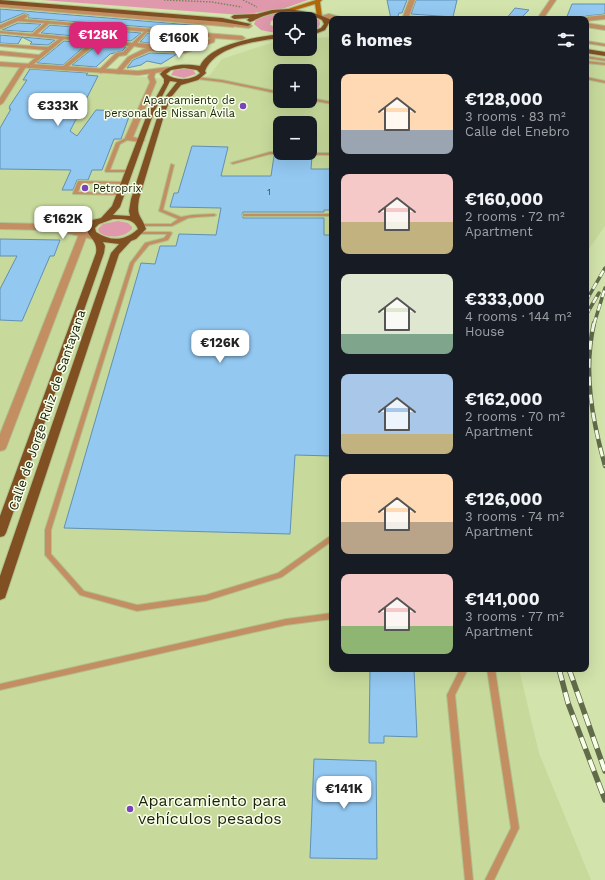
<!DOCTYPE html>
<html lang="en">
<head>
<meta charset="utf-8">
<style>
	body { margin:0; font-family:"Work Sans",sans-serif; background:#242831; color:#f1f3f6; height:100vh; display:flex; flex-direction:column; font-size:15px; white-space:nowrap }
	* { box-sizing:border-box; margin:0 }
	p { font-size:13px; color:#9ea1a6 }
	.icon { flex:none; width:22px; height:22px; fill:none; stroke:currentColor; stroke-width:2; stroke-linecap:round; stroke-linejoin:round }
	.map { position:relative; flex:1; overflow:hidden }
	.drawer { position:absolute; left:329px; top:16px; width:260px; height:656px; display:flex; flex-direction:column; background:#171b24; border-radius:8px; box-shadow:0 4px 16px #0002 }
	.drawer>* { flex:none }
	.tools { position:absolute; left:273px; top:12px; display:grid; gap:8px }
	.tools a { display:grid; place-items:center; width:44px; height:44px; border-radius:8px; background:#171b24; box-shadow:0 4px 16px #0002; font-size:20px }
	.price { position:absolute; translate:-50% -34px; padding:0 9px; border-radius:8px; background:#fff; color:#222; font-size:13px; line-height:26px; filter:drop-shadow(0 1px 2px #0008) }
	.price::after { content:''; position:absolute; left:50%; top:24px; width:12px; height:9px; margin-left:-6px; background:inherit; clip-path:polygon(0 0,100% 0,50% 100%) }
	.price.on { background:#db2777; color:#fff }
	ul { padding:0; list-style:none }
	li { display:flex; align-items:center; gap:12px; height:100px; padding:0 12px }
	li span { display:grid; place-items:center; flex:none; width:112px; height:80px; border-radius:8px; color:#555 }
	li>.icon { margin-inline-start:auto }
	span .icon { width:48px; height:48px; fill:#fffc; stroke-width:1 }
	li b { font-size:17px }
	h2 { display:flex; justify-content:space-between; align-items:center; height:48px; padding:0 12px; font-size:17px }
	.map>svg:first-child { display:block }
	.built { fill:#c7da9b; fill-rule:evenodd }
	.green { fill:#e099ac }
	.building { fill:#93c8f1; stroke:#6090b4 }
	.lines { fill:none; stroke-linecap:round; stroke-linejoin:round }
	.service-casing { stroke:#b1c08e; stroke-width:2 }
	.pedestrian-casing { stroke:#b1c08e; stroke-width:2 }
	.minor-casing { stroke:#b1c08e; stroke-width:2 }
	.tertiary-casing { stroke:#b1c08e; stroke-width:2 }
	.secondary-casing { stroke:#b1c08e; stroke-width:2 }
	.trunk-casing { stroke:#b1c08e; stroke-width:2 }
	.path { stroke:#7a855e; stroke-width:1.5; stroke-dasharray:1.5 1.5; stroke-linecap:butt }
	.service { fill:#c38f62; fill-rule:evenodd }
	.pedestrian { fill:#c38f62; fill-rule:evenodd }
	.minor { fill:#c38f62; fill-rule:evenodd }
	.tertiary { fill:#c38f62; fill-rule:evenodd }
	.secondary { fill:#b3670b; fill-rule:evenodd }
	.trunk { fill:#815022; fill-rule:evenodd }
	.rail-far2-casing { stroke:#626b49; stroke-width:3.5 }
	.rail-far1-casing { stroke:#626b49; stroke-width:4.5 }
	.rail-casing { stroke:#626b49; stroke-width:5.5 }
	.rail-far2 { stroke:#f8ffe9; stroke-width:2.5; stroke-dasharray:7; stroke-linecap:butt }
	.rail-far1 { stroke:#f8ffe9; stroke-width:3; stroke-dasharray:9; stroke-linecap:butt }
	.rail { stroke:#f8ffe9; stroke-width:4; stroke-dasharray:12; stroke-linecap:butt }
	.poi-dot { fill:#7b43ba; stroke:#f8ffe9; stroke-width:1.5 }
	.labels { text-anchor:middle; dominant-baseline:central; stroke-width:3; stroke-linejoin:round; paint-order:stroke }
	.far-number-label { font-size:9px; fill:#394a44 }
	.far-poi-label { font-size:11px; fill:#1b200b; stroke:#f8ffe9; text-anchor:end }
	.street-label { font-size:13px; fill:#1b200b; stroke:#f8ffe9 }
	.near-poi-label { font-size:16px; fill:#1b200b; stroke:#f8ffe9; text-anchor:start }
</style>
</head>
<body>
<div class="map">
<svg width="605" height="880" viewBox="0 0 605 880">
	<rect width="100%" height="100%" fill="#d2e3ab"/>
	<path class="built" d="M332,37v632h187l20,84 52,127h-591v-815l192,16 18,-6 12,-16 58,-19v9h30v-11zM280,71h30v30h-30zM280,123h30v30h-30z
		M586,49l19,3v174l-19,27z"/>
	<path class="green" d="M42,0h266l-26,9 -41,6z
		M285,13l22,2 12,5 1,4 -2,4 -8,3v-12l-28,-1 -11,3 -1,4 10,3v6l-19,-4 -7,-6c4,-11 22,-11 31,-11z
		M186,68l7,2 3,4 -12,4 -13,-3 3,-5z
		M118,221l10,2 4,4v2c-8,9 -25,10 -33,3l-1,-3 5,-5z"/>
	<path class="building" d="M387,0h20l-5,13h-3l-2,6h-6z
		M416,0h41l-4,17 -42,-3z
		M572,4h33v10l-19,2 -4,3 -6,-2 -10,2z
		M515,8l14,2 -9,9h-14z
		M0,9l203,17 -5,5 -170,-13 1,-3 -5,-2 -24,10z
		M18,23l23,1 -9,8 -30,-2z
		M50,25l91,8 -10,8 -90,-8z
		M148,33l44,4 -9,10 -43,-5z
		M0,35l55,5 -7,5 -18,-1 2,-2 -10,-5 -4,7 -18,-1z
		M64,41l24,2 -25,22 -26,-2z
		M97,45l29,2 -4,4 -12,3 -14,13 -24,-2z
		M150,53l27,1 -16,10 -14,-3 -6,4 -14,3 6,-8z
		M30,69l58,4 -2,2 12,1 -28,55 7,5 19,-26 35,1 -10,28h-7l-12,31h-10l-4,10h-11l-4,10h-11l9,-20 -71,-1v-41l11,-19h-2l1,-2h-1l18,-27h-4z
		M192,146l36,1 -7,29h50l3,-20h38l-1,13h21v41h-8v2h-81l-1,2 1,4h81v17h8v221l-37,-1 -5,79 -226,-6 77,-265 14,1 5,-18h16l3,-12 37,1 5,-27 -51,-1 4,-14h4z
		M0,239l60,1 -6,16h-4l-28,65 -22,-1v-31l17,-33h-17z
		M370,669h44l3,68 -33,-1v7h-15z
		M314,759l62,2 1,98 -67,-1z"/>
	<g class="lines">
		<defs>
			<path id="service" d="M406,16l32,2 2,1 -35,-1v-2z
				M586,41l19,3v2l-19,-3z
				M586,56l19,3v2l-19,-3z
				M586,61l19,2v2l-19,-2z
				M196,77l26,3 58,12v2l-58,-12 -25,-3h-1z
				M586,77l19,4v2l-19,-4z
				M310,98l22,4v2l-22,-4z
				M128,137l3,1 -11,6 -10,26h20l2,1 -2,1h-24l-1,-1 11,-28z
				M270,152h10v1h52v2l-62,-1 -37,10 -2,-1z
				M171,164l3,1 -11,45 18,7 11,-2 22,-1 2,1 -2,1 -17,1 -9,1 -16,8h-33v-2h32l7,-5 -19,-8z
				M78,181l48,1 2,1 -2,1 -44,-1 -4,9 46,1v2h-2l-49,-1v-1z
				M243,214h89v2h-89z
				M137,232h33l2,1 -4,7 -19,5 -15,18 -83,267v24l33,37 53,14 69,-10 72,-22 52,-37h2v5l-50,36 -76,24 -69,10 -57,-16 -35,-40v-25l85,-267 15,-20 19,-5 3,-4h-28l-2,-1z
				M332,613v6l-46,6 -286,65v-6l286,-65z
				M460,669h8l-13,26 18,185h-8l-18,-185z
				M487,669h8l24,159 -25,52h-9l26,-52z"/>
			<path id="pedestrian" d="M47,21l4,1 -14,12 95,9 14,-13 2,1 -11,12 13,1 8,4 -3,2 -21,-4 -8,9 -7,1 -18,17 -2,-1v-2l17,-17 7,-1 6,-6 -32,-3 -33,27 -3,-2 1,-1 30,-25 -28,-3 -35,29 -3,-2 9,-8 -35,-3v-4l39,4 6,-5 -45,-4v-2l48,3 11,-8 -59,-6v-2l32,3z"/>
			<path id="minor" d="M409,0h6l-7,19h-6z
				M25,14l3,2 -4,3 218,17 3,2 -3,2 -27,-2 -1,4 -29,11 -35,-2 -18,8 -12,14 -2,1 -3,-2 13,-15 18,-9 9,-2 29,3 26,-10 -1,-2 -191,-16 -18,8v-4z
				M329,14l15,4 1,1h-24l-3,-2z
				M605,15v4l-19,2v-2h-3l3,-2z
				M233,23l16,1 3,2 -3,2 -18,-2 -1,-1z
				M586,23l19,3v4l-19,-3z
				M22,64l5,1 -24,38 -3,2v-7z
				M151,70l5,1 -2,6 2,5 -23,55 12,3 -4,2 -15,-2 -1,-2 25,-56 -2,-5z
				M90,225l4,3 -7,7 -81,213 -2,2 -4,1v-17l79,-200 8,-8z"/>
			<path id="tertiary" d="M550,0h6l-13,19h-6z
				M0,3l233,20 3,2 -3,2 -233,-20z
				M0,62l138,9 31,-4 3,2 -3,2 -31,4 -138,-9z
				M99,219l4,2 -1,2 -37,4 30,7 1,2 -4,3 -34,-8 -1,-3 -11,2 -46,-1v-6l46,1z"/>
			<path id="secondary" d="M316,0h6l-2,2 2,15 -5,-1 -2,-12 -30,9 -3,-2z"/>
			<path id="trunk" d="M0,0l222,18 29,6 -3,2 -26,-4 -222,-18z
				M289,9l25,4 18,7v4l-3,-1 -4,7 -15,6v-4l11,-4 3,-4 -2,-4c-17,-8 -36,-11 -55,-5 -6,1 -11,5 -17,7l-3,-2 2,-2 -15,1 -3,-2 3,-2 23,-1 15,-4z
				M280,34v4c-24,3 -65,8 -75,33l1,2 -8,7 -17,5 -9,11 -7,16 -26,87c-3,19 2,15 7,30l-10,10 -5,2 -12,13 -113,341 -1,3 -5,2v-24l111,-323 8,-9 -16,-2 2,4 -1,7 -98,280 -2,3 -4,1v-21l96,-263c2,-13 -7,-14 -10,-25l7,-8 8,-2 11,-12 36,-94 16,-29v-4l-4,-5c10,-11 26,-10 40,-8 11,-23 58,-29 80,-32zM184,68l13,2 3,3c-8,8 -25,8 -34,1l5,-4zM170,81l7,1 -11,14 -7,16 -28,87 -2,12 1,5 -17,-1 7,-8 34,-95zM113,219c9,0 21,-1 25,10 -13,12 -27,13 -42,3l-1,-4 4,-4z
				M586,49l19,3v4l-19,-3z"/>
		</defs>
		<use href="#service" class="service-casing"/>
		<use href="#pedestrian" class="pedestrian-casing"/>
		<use href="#minor" class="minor-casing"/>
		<use href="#tertiary" class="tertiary-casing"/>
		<use href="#secondary" class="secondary-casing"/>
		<use href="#trunk" class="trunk-casing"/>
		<path class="path" d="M164,0l48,2 30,5
			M243,0l14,7"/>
		<use href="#service" class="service"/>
		<use href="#pedestrian" class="pedestrian"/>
		<use href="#minor" class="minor"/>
		<use href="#tertiary" class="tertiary"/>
		<use href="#secondary" class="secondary"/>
		<use href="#trunk" class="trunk"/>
		<defs>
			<path id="rail-far2" d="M586,301l19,-33
				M586,315l13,-22
				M594,324l11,-36"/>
			<path id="rail-far1" d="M594,323c-11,48 -2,96 11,143"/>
			<path id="rail" d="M559,669l9,34 37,97
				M569,669l36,102"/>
		</defs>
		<use href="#rail-far2" class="rail-far2-casing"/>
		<use href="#rail-far1" class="rail-far1-casing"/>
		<use href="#rail" class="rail-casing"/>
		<use href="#rail-far2" class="rail-far2"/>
		<use href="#rail-far1" class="rail-far1"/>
		<use href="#rail" class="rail"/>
	</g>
	<g class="poi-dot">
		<circle cx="243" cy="106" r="4"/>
		<circle cx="85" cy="188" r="4"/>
		<circle cx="130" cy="809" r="4"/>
	</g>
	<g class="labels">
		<g class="far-number-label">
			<text x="269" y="192">1</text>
		</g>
		<g class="far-poi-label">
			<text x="235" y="100">Aparcamiento de<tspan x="235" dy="13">personal de Nissan Ávila</tspan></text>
			<text x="93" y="188" text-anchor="start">Petroprix</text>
		</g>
		<g class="street-label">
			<text transform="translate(47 410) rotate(-71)">Calle de Jorge Ruiz de Santayana</text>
		</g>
		<g class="near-poi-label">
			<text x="138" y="800">Aparcamiento para<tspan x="138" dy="18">vehículos pesados</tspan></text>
		</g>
	</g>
</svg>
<div class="tools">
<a><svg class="icon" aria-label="locate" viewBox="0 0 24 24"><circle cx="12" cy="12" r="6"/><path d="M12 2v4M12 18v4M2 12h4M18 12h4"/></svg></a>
<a>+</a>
<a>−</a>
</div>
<b class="price on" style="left:98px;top:56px">€128K</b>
<b class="price" style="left:179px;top:59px">€160K</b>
<b class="price" style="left:58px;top:127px">€333K</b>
<b class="price" style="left:63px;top:240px">€162K</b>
<b class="price" style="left:220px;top:364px">€126K</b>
<b class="price" style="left:344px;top:810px">€141K</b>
<section class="drawer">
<h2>6 homes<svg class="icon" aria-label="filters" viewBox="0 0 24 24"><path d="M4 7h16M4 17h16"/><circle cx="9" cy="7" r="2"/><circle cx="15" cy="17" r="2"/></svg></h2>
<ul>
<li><span style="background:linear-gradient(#ffd9b3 70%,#9aa5b1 0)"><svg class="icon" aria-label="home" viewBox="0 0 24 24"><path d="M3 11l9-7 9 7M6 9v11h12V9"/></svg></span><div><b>€128,000</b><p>3 rooms · 83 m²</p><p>Calle del Enebro</p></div></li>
<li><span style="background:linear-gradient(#f6c9c9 60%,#c2b280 0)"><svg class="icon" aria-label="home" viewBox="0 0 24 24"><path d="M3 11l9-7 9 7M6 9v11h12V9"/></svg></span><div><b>€160,000</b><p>2 rooms · 72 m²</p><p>Apartment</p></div></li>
<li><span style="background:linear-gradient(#dfe7d0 75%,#7fa58c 0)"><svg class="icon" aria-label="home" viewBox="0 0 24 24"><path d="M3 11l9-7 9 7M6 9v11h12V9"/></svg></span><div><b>€333,000</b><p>4 rooms · 144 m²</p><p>House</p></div></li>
<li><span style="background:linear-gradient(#a9c7e8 75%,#c2b280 0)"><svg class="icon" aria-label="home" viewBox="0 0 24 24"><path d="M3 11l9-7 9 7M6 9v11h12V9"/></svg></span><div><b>€162,000</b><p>2 rooms · 70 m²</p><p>Apartment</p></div></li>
<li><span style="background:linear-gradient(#ffd9b3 60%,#b9a48a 0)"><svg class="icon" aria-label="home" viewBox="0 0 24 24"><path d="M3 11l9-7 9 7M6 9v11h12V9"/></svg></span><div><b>€126,000</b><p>3 rooms · 74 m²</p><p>Apartment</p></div></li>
<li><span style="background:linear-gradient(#f6c9c9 65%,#8fb573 0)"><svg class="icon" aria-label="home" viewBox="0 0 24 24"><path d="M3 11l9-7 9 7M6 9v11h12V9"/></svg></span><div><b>€141,000</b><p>3 rooms · 77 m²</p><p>Apartment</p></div></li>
</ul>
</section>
</div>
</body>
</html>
